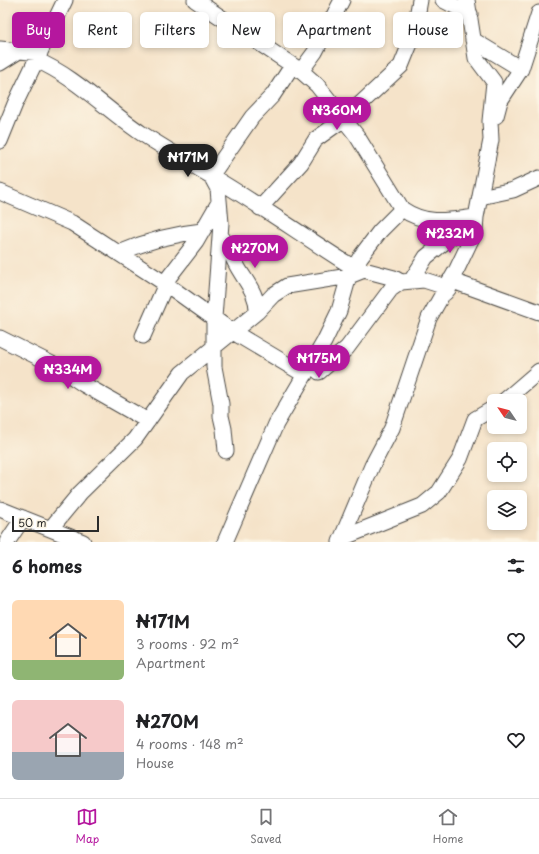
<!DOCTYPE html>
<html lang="en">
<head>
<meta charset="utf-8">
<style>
	body { margin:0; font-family:"Playpen Sans",sans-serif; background:#f2f2f2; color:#202124; height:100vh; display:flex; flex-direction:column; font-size:15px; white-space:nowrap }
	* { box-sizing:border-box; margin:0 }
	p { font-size:13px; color:#757577 }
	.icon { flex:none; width:22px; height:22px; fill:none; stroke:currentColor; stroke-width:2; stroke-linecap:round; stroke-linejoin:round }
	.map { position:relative; height:542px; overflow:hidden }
	.panel { display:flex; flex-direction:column; background:#fff; flex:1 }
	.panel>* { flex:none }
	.guide { position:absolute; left:12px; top:12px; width:515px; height:36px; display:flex; gap:8px }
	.needle { width:26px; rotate:305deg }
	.buttons { position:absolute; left:487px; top:394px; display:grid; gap:8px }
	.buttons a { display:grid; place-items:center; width:40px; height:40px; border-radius:6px; background:#fff; box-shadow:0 2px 6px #0003; font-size:20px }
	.scale { position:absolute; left:12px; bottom:10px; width:87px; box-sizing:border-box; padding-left:4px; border:2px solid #2b2b2b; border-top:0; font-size:11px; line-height:14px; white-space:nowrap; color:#2b2b2b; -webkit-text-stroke:3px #fcf5e5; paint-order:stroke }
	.price { position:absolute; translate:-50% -34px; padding:0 9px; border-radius:14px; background:#b5179e; color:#fff; font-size:13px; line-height:26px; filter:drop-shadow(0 1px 2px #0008) }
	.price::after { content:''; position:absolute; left:50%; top:24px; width:12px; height:9px; margin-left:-6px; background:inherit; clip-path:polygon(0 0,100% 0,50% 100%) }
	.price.selected { background:#222; color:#fff }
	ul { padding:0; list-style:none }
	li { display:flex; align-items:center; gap:12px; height:100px; padding:0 12px }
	li span { display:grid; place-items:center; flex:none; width:112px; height:80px; border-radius:6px; color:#555 }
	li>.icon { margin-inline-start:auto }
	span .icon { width:48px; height:48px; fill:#fffc; stroke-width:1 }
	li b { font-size:17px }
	h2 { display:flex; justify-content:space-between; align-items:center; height:48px; padding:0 12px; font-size:17px }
	.tag { padding:0 14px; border-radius:6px; background:#fff; box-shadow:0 2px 6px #0003; font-size:14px; line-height:36px }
	.tag.selected { background:#b5179e; color:#fff }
	.tab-bar { display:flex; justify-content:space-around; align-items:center; height:56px; border-top:1px solid #e0e0e0; background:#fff; font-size:11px; color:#757577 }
	.tab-bar a { display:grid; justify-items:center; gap:2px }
	.tab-bar .selected { color:#b5179e }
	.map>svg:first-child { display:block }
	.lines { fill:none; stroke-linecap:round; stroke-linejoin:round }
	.minor-casing { stroke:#494743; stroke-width:17 }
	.minor { stroke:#fff; stroke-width:15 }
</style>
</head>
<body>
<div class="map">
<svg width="539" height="542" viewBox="0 0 539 542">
	<rect width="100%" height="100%" fill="#fcf5e5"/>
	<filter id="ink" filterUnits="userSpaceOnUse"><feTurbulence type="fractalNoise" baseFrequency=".025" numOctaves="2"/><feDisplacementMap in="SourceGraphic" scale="8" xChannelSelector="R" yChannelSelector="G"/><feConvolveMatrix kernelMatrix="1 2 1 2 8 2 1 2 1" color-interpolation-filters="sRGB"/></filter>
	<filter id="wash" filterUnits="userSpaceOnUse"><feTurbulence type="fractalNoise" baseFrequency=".012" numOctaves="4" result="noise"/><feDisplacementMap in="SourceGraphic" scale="16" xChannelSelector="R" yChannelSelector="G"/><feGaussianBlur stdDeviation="0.9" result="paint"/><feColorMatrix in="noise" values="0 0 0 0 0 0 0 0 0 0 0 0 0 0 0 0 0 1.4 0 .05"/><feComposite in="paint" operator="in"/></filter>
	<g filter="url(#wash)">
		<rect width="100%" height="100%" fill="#f5e3c9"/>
	</g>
	<g filter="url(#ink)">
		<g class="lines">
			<defs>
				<path id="minor" d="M195,0l106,71 16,14 40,51 45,73c25,17 46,11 74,8
					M443,0l27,14
					M473,40l48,29
					M0,49l40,4
					M36,60c40,17 69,49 105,73 23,15 46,28 70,43 49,29 95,62 143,92l10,2
					M0,63l19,-12
					M301,71l14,-19 27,-52
					M496,116l4,-15 21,-32 18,-56
					M0,141l15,-37 50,-104
					M0,192l72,31 94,61 67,48 72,43
					M480,197l33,-7 26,-12
					M260,208l41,-45 15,-24 28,-20 57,-53 13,-32 6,-34
					M221,236c8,12 9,16 15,28 8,16 22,29 21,48
					M119,253c28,-12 52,-19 83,-22
					M450,280l89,32
					M411,281l15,-24 50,-40
					M143,336l26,-59 27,-35 22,-38
					M0,338l56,28 27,18 65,37
					M319,372l28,-24 44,-59 10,-7 23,-2 25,8 -4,5
					M504,401l35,-30
					M226,451l-2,-22 -3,-13v-12l-7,-37v-49l7,-95 -3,-34 -7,-13 41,-59 21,-22 19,-29
					M0,509l83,33
					M51,528l29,-35 55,-54 47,-66 75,-61 16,-17 14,-9 62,-10 15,-6 30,8 7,4
					M342,538l80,-32 17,-14 21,-33 15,-40 19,-11
					M7,542l16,-24
					M225,542l51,-118 48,-82 15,-31 10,-35 12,-20 19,-25 22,-22
					M340,542l32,-76 20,-38 37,-110 28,-49 18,-38 1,-14 15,-77 -1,-19 4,-39 -18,-24 -9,-58"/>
			</defs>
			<use href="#minor" class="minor-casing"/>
			<use href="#minor" class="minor"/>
		</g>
	</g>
</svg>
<div class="buttons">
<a><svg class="needle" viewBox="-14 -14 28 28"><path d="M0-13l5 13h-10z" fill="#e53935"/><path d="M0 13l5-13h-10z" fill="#757577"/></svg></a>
<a><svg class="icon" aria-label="locate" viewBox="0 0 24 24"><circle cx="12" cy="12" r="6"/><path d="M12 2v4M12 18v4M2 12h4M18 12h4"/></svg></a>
<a><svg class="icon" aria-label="layers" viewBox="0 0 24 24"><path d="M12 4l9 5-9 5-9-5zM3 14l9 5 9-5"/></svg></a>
</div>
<div class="scale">50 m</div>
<b class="price" style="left:337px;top:131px">₦360M</b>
<b class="price selected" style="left:188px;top:178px">₦171M</b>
<b class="price" style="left:450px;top:254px">₦232M</b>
<b class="price" style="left:255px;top:269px">₦270M</b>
<b class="price" style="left:319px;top:379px">₦175M</b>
<b class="price" style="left:68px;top:390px">₦334M</b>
<div class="guide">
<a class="tag selected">Buy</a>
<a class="tag">Rent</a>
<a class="tag">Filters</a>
<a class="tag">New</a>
<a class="tag">Apartment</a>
<a class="tag">House</a>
</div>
</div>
<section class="panel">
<h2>6 homes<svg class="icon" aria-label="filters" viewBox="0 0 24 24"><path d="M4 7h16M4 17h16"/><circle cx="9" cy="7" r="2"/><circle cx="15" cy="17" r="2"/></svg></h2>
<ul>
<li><span style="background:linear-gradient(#ffd9b3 75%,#8fb573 0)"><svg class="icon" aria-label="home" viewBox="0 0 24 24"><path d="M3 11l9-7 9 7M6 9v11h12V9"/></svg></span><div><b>₦171M</b><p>3 rooms · 92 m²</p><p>Apartment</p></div><svg class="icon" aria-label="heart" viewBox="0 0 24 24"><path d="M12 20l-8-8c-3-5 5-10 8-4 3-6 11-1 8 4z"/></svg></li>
<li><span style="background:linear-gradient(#f6c9c9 65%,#9aa5b1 0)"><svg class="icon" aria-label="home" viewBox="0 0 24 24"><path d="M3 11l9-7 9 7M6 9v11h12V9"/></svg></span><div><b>₦270M</b><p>4 rooms · 148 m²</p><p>House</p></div><svg class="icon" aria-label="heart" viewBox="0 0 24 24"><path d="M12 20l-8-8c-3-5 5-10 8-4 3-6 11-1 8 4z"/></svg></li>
</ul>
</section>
<nav class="tab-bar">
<a class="selected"><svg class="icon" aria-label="map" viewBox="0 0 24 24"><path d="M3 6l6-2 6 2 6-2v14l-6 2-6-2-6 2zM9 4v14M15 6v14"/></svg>Map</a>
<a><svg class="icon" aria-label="saved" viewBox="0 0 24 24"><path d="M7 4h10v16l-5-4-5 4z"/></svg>Saved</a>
<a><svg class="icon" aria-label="home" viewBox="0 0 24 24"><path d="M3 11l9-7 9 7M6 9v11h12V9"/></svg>Home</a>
</nav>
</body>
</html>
